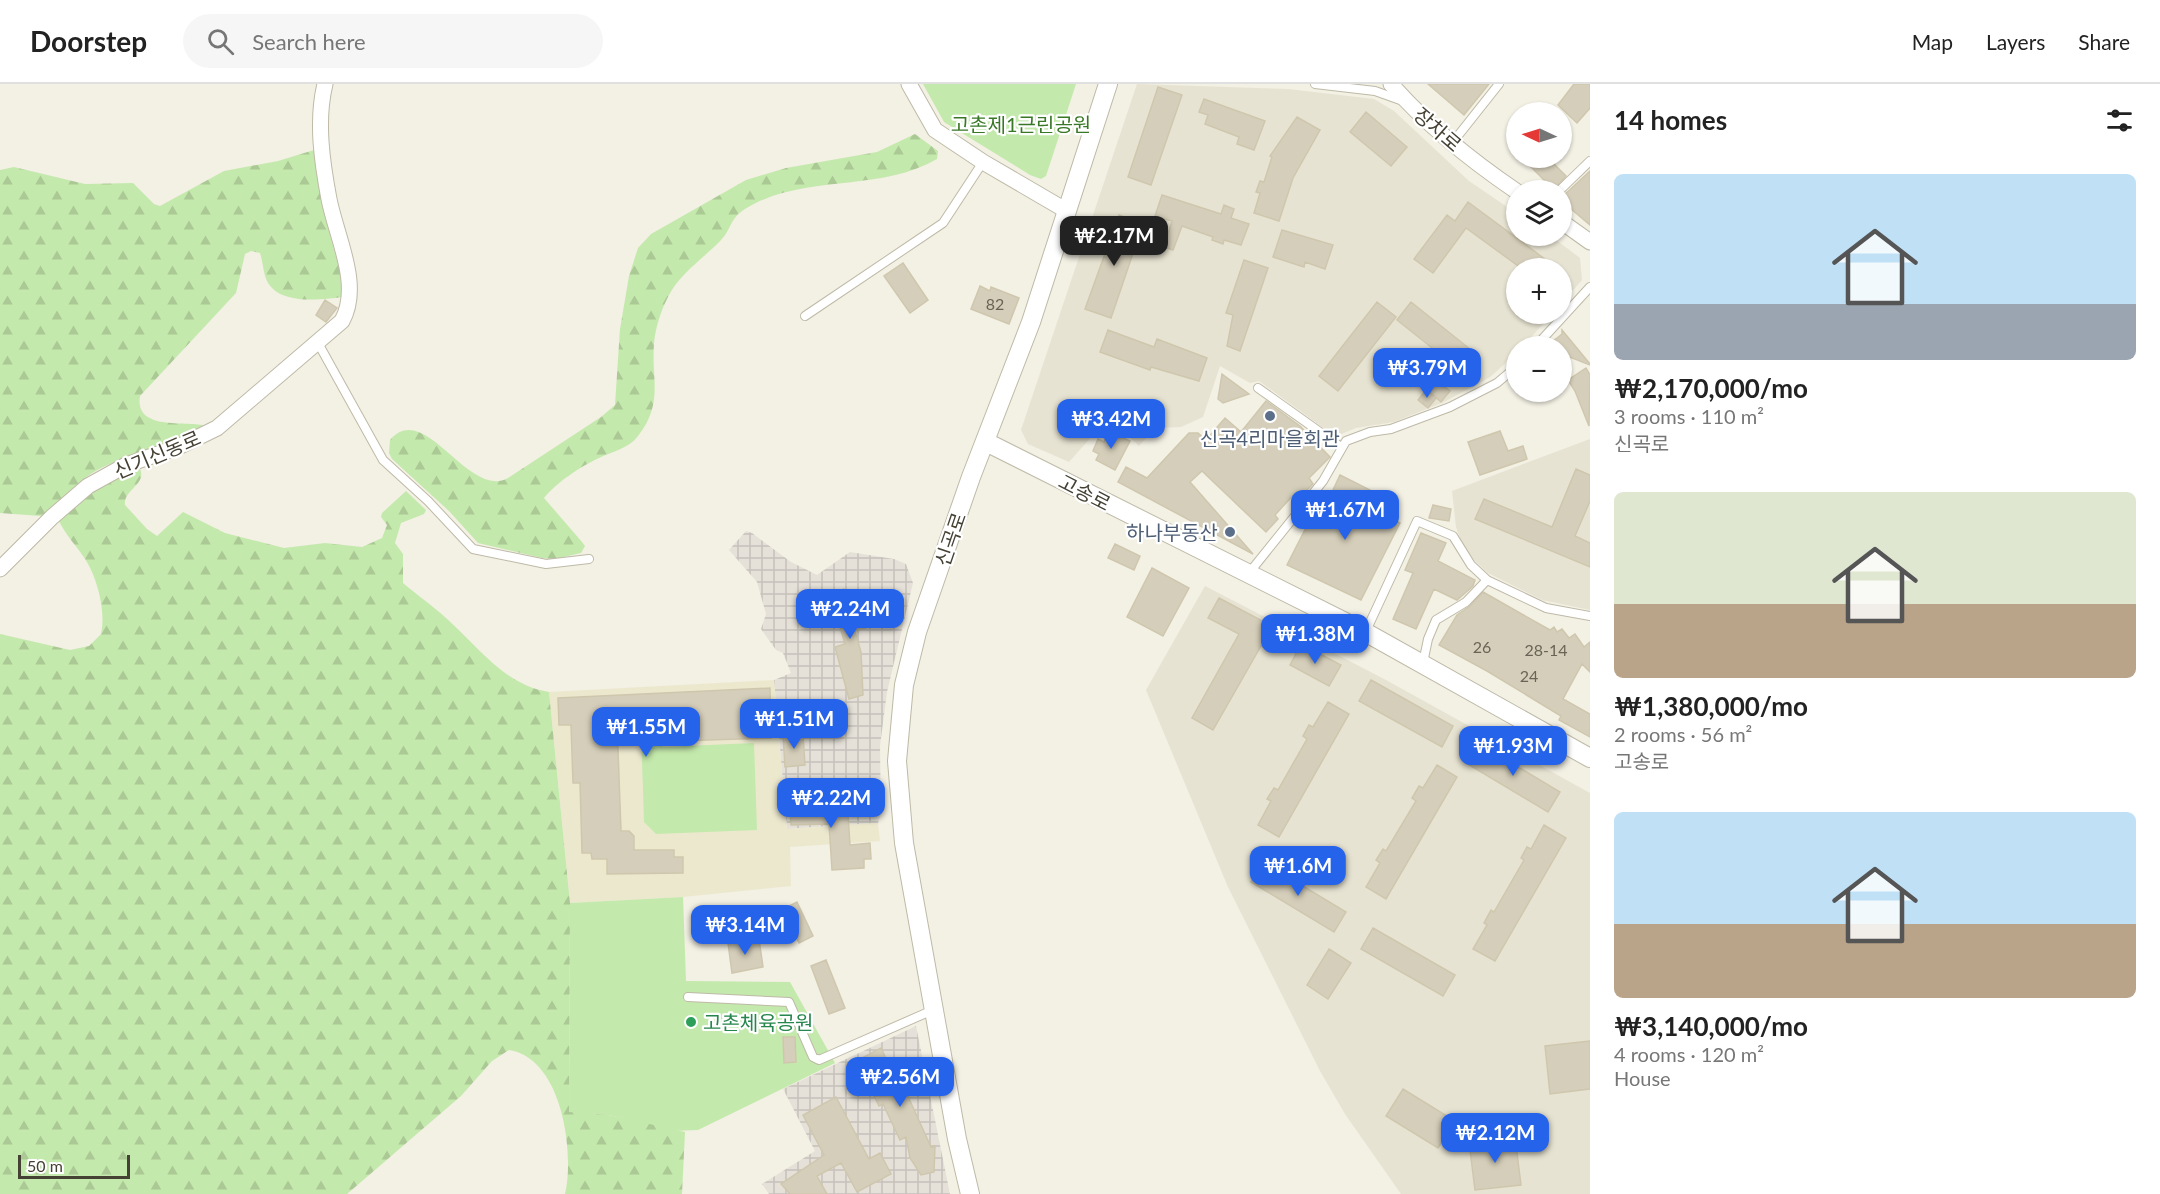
<!DOCTYPE html>
<html lang="en">
<head>
<meta charset="utf-8">
<style>
	body { margin:0; font-family:Lato,"Noto Sans KR",sans-serif; background:#f6f6f6; color:#222; height:100vh; display:flex; flex-direction:column; font-size:22px; white-space:nowrap }
	* { box-sizing:border-box; margin:0 }
	p { font-size:20px; color:#767676 }
	.icon { flex:none; width:33px; height:33px; fill:none; stroke:currentColor; stroke-width:2; stroke-linecap:round; stroke-linejoin:round }
	.map { position:relative; flex:1; overflow:hidden }
	.side { display:flex; flex-direction:column; background:#fff; width:570px }
	.side>* { flex:none }
	.needle { width:39px; rotate:274deg }
	.controls { position:absolute; left:1506px; top:18px; display:grid; gap:12px }
	.controls a { display:grid; place-items:center; width:66px; height:66px; border-radius:50%; background:#fff; box-shadow:0 2px 4px #0004; font-size:30px }
	.scale { position:absolute; left:18px; bottom:15px; width:112px; box-sizing:border-box; padding-left:6px; border:3px solid #454134; border-top:0; font-size:16px; line-height:21px; white-space:nowrap; color:#454134; -webkit-text-stroke:4px #fff; paint-order:stroke }
	.price { position:absolute; translate:-50% -51px; padding:0 14px; border-radius:12px; background:#2563eb; color:#fff; font-size:20px; line-height:39px; filter:drop-shadow(0 2px 3px #0008) }
	.price::after { content:''; position:absolute; left:50%; top:36px; width:18px; height:14px; margin-left:-9px; background:inherit; clip-path:polygon(0 0,100% 0,50% 100%) }
	.price.selected { background:#222; color:#fff }
	ul { padding:0; list-style:none }
	li { display:grid; align-content:center; gap:12px; height:318px; padding:0 24px }
	li span { display:grid; place-items:center; height:186px; border-radius:9px; color:#555 }
	li>.icon { margin-inline-start:auto }
	span .icon { width:108px; height:108px; fill:#fffc; stroke-width:1 }
	li b { font-size:26px }
	h2 { display:flex; justify-content:space-between; align-items:center; height:72px; padding:0 24px; font-size:26px }
	header { display:flex; align-items:center; gap:36px; box-sizing:border-box; height:84px; padding:0 30px; background:#fff; border-bottom:2px solid #e0e0e0 }
	header strong { font-size:28px }
	nav { display:flex; gap:33px; margin-inline-start:auto; font-size:21px }
	.search { width:420px; height:54px; background:#f6f6f6; display:flex; align-items:center; gap:15px; box-sizing:border-box; padding:0 21px; border-radius:33px; color:#767676; font-size:22px }
	main { display:flex; flex:1; min-height:0 }
	.map>svg:first-child { display:block }
	.residential { fill:#e7e3d2 }
	.industrial { fill:url(#industrial-grid) }
	.education { fill:#ece8ce }
	.green { fill:#c4e9ac }
	.forest { fill:url(#forest-firs) }
	.building { fill:#d5ceba; stroke:#cfc7ad; stroke-width:1.5 }
	.lines { fill:none; stroke-linecap:round; stroke-linejoin:round }
	.service-casing { stroke:#bebaa7; stroke-width:10 }
	.minor-casing { stroke:#bebaa7; stroke-width:17 }
	.tertiary-casing { stroke:#bebaa7; stroke-width:20 }
	.service { stroke:#fff; stroke-width:8 }
	.minor { stroke:#fff; stroke-width:15 }
	.tertiary { stroke:#fff; stroke-width:18 }
	.service-dot { fill:#5c6f8a; stroke:#fff; stroke-width:2 }
	.leisure-dot { fill:#2e9e5b; stroke:#fff; stroke-width:2 }
	.labels { text-anchor:middle; dominant-baseline:central; stroke-width:4.5; stroke-linejoin:round; paint-order:stroke }
	.number-label { font-size:16px; fill:#696456 }
	.park-label { font-size:20px; fill:#397826; stroke:#fff }
	.street-label { font-size:20px; fill:#454134; stroke:#fff }
	.service-label { font-size:20px; fill:#4e5e75; stroke:#fff }
	.leisure-label { font-size:20px; fill:#27864d; stroke:#fff; text-anchor:start }
</style>
</head>
<body>
<header>
<strong>Doorstep</strong>
<div class="search"><svg class="icon" aria-label="search" viewBox="0 0 24 24"><circle cx="10" cy="10" r="6"/><path d="M15 15l6 6"/></svg>Search here</div>
<nav><a>Map</a><a>Layers</a><a>Share</a></nav>
</header>
<main>
<div class="map">
<svg width="1590" height="1110" viewBox="0 0 1590 1110">
	<defs>
		<pattern id="industrial-grid" width="8" height="8" patternUnits="userSpaceOnUse" patternTransform="scale(1.5)"><rect width="8" height="8" fill="#e5e1d9"/><path d="M0 4h8M4 0v8" fill="none" stroke="#c6c2bb"/></pattern>
		<pattern id="forest-firs" width="22" height="20" patternUnits="userSpaceOnUse" patternTransform="scale(1.5)"><rect width="22" height="20" fill="#c4e9ac"/><path d="M5 1l3.5 6h-7zM16 11l3.5 6h-7z" fill="#aac995"/></pattern>
	</defs>
	<rect width="100%" height="100%" fill="#f3f0e4"/>
	<path class="residential" d="M1137,0l151,5 86,10 20,12 75,70 47,32v23h35l29,22 2,22 -20,23v-35h-46v46h36l-29,32h-7v8l-26,23 -46,25 -50,20 -38,6 -15,6 -12,-2 -70,-51 -9,2 -30,-17 -17,51 -22,10 -26,1 -16,18 -30,-29 -40,45 -41,-18 -7,-14z
		M1590,355v171l-48,-10 -54,-27 -14,-13 -12,-16 -6,-17 -4,-36z
		M1205,502l181,94 204,113v401h-189l-56,-80 -25,-43 -92,-184 -82,-197z"/>
	<path class="industrial" d="M746,447l6,2 39,29 26,13 33,-23 44,7 12,5 7,19 -26,109 -7,54 1,67 -3,10 -91,6 -13,-149 17,-7 -8,-20 -7,-3 -15,-21 5,-15 -9,-32 -28,-32z
		M916,942l34,168h-181l-7,-10 53,-33 -32,-62z"/>
	<path class="education" d="M774,596l13,149 91,-6 2,18 -90,6 1,39 -108,11 -113,6 -21,-211z"/>
	<path class="green" d="M923,0h153l-30,92 -5,3 -11,-4 -86,-53z
		M662,645l1,18 91,-4 3,87 -101,4 -12,-12 -3,-92z
		M683,813l3,84 104,1 45,81 -137,67 -25,1 -64,-16 -40,-2 1,-210z"/>
	<path class="forest" d="M915,50l23,17 -1,8c-58,34 -134,14 -192,50 -15,9 -14,21 -24,31 -18,19 -41,33 -53,57 -7,13 -13,32 -14,47 -3,34 10,59 -16,92 -10,13 -25,15 -39,22 -18,8 -43,25 -55,40l38,44 3,4 -4,7 -26,6 -13,-1 -64,-15 -29,-32 -57,-52 -3,-6 1,-13c35,-41 78,60 118,38l93,-61 14,-12 5,-76 9,-53 9,-28 13,-14 95,-54 40,-12 91,-16z
		M314,66l15,81 11,40 2,26c-22,3 -63,8 -75,-16 -4,-9 -4,-19 -7,-28l-9,-2 -6,3 -9,39 -96,103c-6,36 47,24 66,30 -34,19 -73,26 -107,43 -23,12 -38,33 -58,47l-41,-3v-343l14,-3 71,17 48,-1 21,21 6,2 64,-35 54,-10z
		M139,383c10,17 -16,22 -14,38l22,24 10,7 26,-24 42,21 59,15 41,-5 37,4 20,-9 5,-13 -6,-8 1,-4 24,-22 20,19 -2,4 -23,9 -6,20 8,11v29c14,12 30,23 43,35 33,29 58,67 103,74l21,211 -1,209 40,3 76,17 -3,62h-117c10,-42 -3,-136 -56,-144l-17,11 -31,35 -114,98h-347v-560l70,16 19,-4 12,-12c5,-21 -3,-53 -14,-72 -9,-15 -22,-27 -29,-43l37,-31z"/>
	<path class="building" d="M1428,0h61l-25,31z
		M1574,0h16v24l-13,15 -19,-18z
		M1158,3l24,8 -31,90 -23,-8z
		M1204,15l61,22 -11,29 -17,-6 2,-7 -34,-13 3,-9 -9,-3z
		M1366,28l41,35 -16,19 -41,-34z
		M1297,33l23,13 -27,48 -14,43 -25,-8 6,-20 -4,-1 4,-11 4,1 8,-25 -2,-1z
		M1522,74h26l18,18 -12,14z
		M1590,87v54l-27,-23 -1,-5z
		M1162,111l59,19 3,-9 10,4 -3,9 18,6 -8,21 -17,-5 -1,4 -11,-4 1,-3 -31,-11 -9,24 -9,-3 8,-26 -17,-5z
		M1468,118l89,66h-36l-55,-40 -33,45 -19,-14 33,-44 8,6z
		M1119,131l24,9 -32,94 -26,-9z
		M1282,146l51,15 -8,24 -20,-7 -1,5 -31,-10z
		M1244,176l24,8 -28,83 -13,-5 6,-31 -7,-2z
		M903,179l25,37 -18,13 -26,-37z
		M980,202l10,5 1,-4 28,11 -10,26 -38,-15z
		M325,216l12,8 -11,14 -10,-7z
		M1377,218l19,15 -58,74 -19,-15z
		M1411,218l64,51 -14,18 -64,-51z
		M1108,246l46,17 3,-8 50,19 -8,23 -48,-14 -1,3 -50,-18z
		M1562,246l28,34v1l-28,-11v-8h-15l15,-12z
		M1586,284l4,7 -1,51 -14,-35 -7,-11z
		M1222,290l27,20 -26,9 -5,-4z
		M1438,298l12,9 -9,11 -11,-10z
		M1426,306l10,8 -8,10 -10,-8z
		M1266,317l34,25 30,31 -21,21 4,6 -11,11 -5,-4 -22,24 3,4 -12,13 -64,-61 -12,11 63,72 -135,-72 8,-15 21,11 42,-45h9l8,7 19,-22 16,14z
		M1109,347l21,10 -15,29 -19,-10 3,-6 -6,-3 5,-12 6,3z
		M1500,347l8,20 15,-5 4,13 -47,16 -12,-33z
		M1576,385l14,6v26l-15,35 15,7v24l-115,-48 9,-20 68,28z
		M1340,391l32,16 -5,10 9,4 -2,7 26,11 -39,77 -74,-35 25,-49 7,4z
		M1433,421l18,4 -2,12 -20,-3z
		M1421,449l25,10 -8,18 37,19 -2,6 -16,14 -23,-11 -18,40 -23,-10 20,-46 -8,-3z
		M1115,460l25,12 -6,14 -26,-12z
		M1152,484l37,20 -26,48 -36,-19z
		M844,505l25,23 -3,16 -11,3 6,21 2,43 -14,4 -14,-52 10,-3 -15,-51z
		M1483,508l67,38 4,-3 3,5 5,-3 7,9 6,-4 9,13 6,-5v30l-8,-8 -19,35 27,15v23l-31,-17 2,-4 -74,-45 -48,-26 18,-30 13,-9z
		M1219,514l49,26 -4,7 10,6 -6,12 -7,-3 -48,84 -21,-12 47,-84 -31,-16z
		M1301,560l40,21 -12,21 -39,-21z
		M1371,596l82,46 -11,21 -83,-46z
		M770,604l1,50 -95,3v-21l-59,2 4,109h8l5,5v14h40v7h9v16l-76,1v-15h-15l-1,-6h-9l-2,-70h-7l-2,-58h-12l-1,-27z
		M1328,618l21,12 -70,123 -21,-12 13,-24 -4,-2 7,-11 4,2 29,-51 -4,-3 6,-11 4,2z
		M803,650l2,31 -20,2 -2,-32z
		M1478,659l82,49 -12,20 -82,-49z
		M1437,681l20,12 -71,122 -20,-12 14,-24 -4,-3 7,-11 3,2 30,-50 -4,-3 7,-12 4,2z
		M808,709v9l39,-2 3,45 20,-2 1,16h-7v9l-32,2 -3,-46 -38,1 -2,-31z
		M1544,741l22,13 -71,123 -22,-12 14,-24 -3,-2 7,-13 3,2 30,-52 -3,-2 6,-11 4,2z
		M1263,778l83,50 -12,20 -83,-50z
		M797,818l16,34 -14,7 -16,-34z
		M1373,844l82,47 -12,21 -82,-47z
		M759,855l4,28 -31,6 -4,-30z
		M1329,865l22,14 -23,36 -21,-14z
		M826,876l19,48 -16,6 -18,-48z
		M783,953h12l1,25 -12,1z
		M1590,957v48l-40,5 -5,-48z
		M881,964l11,23 12,-6 11,23 -9,4 25,55 4,-1 -1,26 -13,3 -11,-17 -4,-21 -6,3 -17,-36 -4,2 -11,-23 3,-1 -11,-23z
		M1403,1005l52,32 -17,27 -52,-32z
		M836,1013l33,62 11,-6 11,21 -34,18 -16,-29 -24,13 10,18h-37l-9,-10 43,-29 -21,-40z
		M1515,1053l6,48 -46,5 -6,-48z"/>
	<g class="lines">
		<defs>
			<path id="service" d="M1315,0l60,7 28,10
				M1453,58l46,-58
				M1560,106l30,-29
				M805,232l138,-93 40,-61
				M318,259l65,117 45,41 45,48 73,15 43,-5
				M1536,262l54,-59
				M1258,304l83,59
				M1249,489l74,-92 23,-40 24,-9 21,-3 59,-22 47,-24 19,-16
				M1366,547l51,-110 36,15 18,29 16,15 59,28 44,8
				M1423,579l5,-24 8,-19 30,-18 21,-22
				M688,913l101,5 24,55 6,3 114,-50"/>
			<path id="minor" d="M909,0l26,46 48,32 84,49
				M1391,0c35,40 81,77 125,107
				M1562,138l28,20
				M0,485l52,-52 36,-31 38,-21 52,-18 39,-19 125,-107c20,-36 -6,-85 -13,-122 -7,-37 -13,-78 -4,-115"/>
			<path id="tertiary" d="M986,358l379,190 225,126
				M970,1110l-13,-55 -53,-296 -7,-82 7,-76 13,-53 54,-155 60,-155 77,-238"/>
		</defs>
		<use href="#service" class="service-casing"/>
		<use href="#minor" class="minor-casing"/>
		<use href="#tertiary" class="tertiary-casing"/>
		<use href="#service" class="service"/>
		<use href="#minor" class="minor"/>
		<use href="#tertiary" class="tertiary"/>
	</g>
	<g class="service-dot">
		<circle cx="1270" cy="332" r="6"/>
		<circle cx="1230" cy="448" r="6"/>
	</g>
	<circle class="leisure-dot" cx="691" cy="938" r="6"/>
	<g class="labels">
		<g class="number-label">
			<text x="995" y="219">82</text>
			<text x="1482" y="562">26</text>
			<text x="1546" y="565">28-14</text>
			<text x="1529" y="591">24</text>
		</g>
		<g class="park-label">
			<text x="1021" y="40">고촌제1근린공원</text>
		</g>
		<g class="street-label">
			<text transform="translate(1438 45) rotate(41)">장차로</text>
			<text transform="translate(157 370) rotate(-23)">신기신동로</text>
			<text transform="translate(1085 408) rotate(27)">고송로</text>
			<text transform="translate(950 455) rotate(-71)">신곡로</text>
		</g>
		<g class="service-label">
			<text x="1270" y="354">신곡4리마을회관</text>
			<text x="1218" y="448" text-anchor="end">하나부동산</text>
		</g>
		<g class="leisure-label">
			<text x="703" y="938">고촌체육공원</text>
		</g>
	</g>
</svg>
<div class="controls">
<a><svg class="needle" viewBox="-14 -14 28 28"><path d="M0-13l5 13h-10z" fill="#e53935"/><path d="M0 13l5-13h-10z" fill="#767676"/></svg></a>
<a><svg class="icon" aria-label="layers" viewBox="0 0 24 24"><path d="M12 4l9 5-9 5-9-5zM3 14l9 5 9-5"/></svg></a>
<a>+</a>
<a>−</a>
</div>
<div class="scale">50 m</div>
<b class="price selected" style="left:1114px;top:183px">₩2.17M</b>
<b class="price" style="left:1427px;top:315px">₩3.79M</b>
<b class="price" style="left:1111px;top:366px">₩3.42M</b>
<b class="price" style="left:1345px;top:457px">₩1.67M</b>
<b class="price" style="left:850px;top:556px">₩2.24M</b>
<b class="price" style="left:1315px;top:581px">₩1.38M</b>
<b class="price" style="left:794px;top:666px">₩1.51M</b>
<b class="price" style="left:646px;top:674px">₩1.55M</b>
<b class="price" style="left:1513px;top:693px">₩1.93M</b>
<b class="price" style="left:831px;top:745px">₩2.22M</b>
<b class="price" style="left:1298px;top:813px">₩1.6M</b>
<b class="price" style="left:745px;top:872px">₩3.14M</b>
<b class="price" style="left:900px;top:1024px">₩2.56M</b>
<b class="price" style="left:1495px;top:1080px">₩2.12M</b>
</div>
<section class="side">
<h2>14 homes<svg class="icon" aria-label="filters" viewBox="0 0 24 24"><path d="M4 7h16M4 17h16"/><circle cx="9" cy="7" r="2"/><circle cx="15" cy="17" r="2"/></svg></h2>
<ul>
<li><span style="background:linear-gradient(#bfe0f5 70%,#9aa5b1 0)"><svg class="icon" aria-label="home" viewBox="0 0 24 24"><path d="M3 11l9-7 9 7M6 9v11h12V9"/></svg></span><div><b>₩2,170,000/mo</b><p>3 rooms · 110 m²</p><p>신곡로</p></div></li>
<li><span style="background:linear-gradient(#dfe7d0 60%,#b9a48a 0)"><svg class="icon" aria-label="home" viewBox="0 0 24 24"><path d="M3 11l9-7 9 7M6 9v11h12V9"/></svg></span><div><b>₩1,380,000/mo</b><p>2 rooms · 56 m²</p><p>고송로</p></div></li>
<li><span style="background:linear-gradient(#bfe0f5 60%,#b9a48a 0)"><svg class="icon" aria-label="home" viewBox="0 0 24 24"><path d="M3 11l9-7 9 7M6 9v11h12V9"/></svg></span><div><b>₩3,140,000/mo</b><p>4 rooms · 120 m²</p><p>House</p></div></li>
</ul>
</section>
</main>
</body>
</html>
